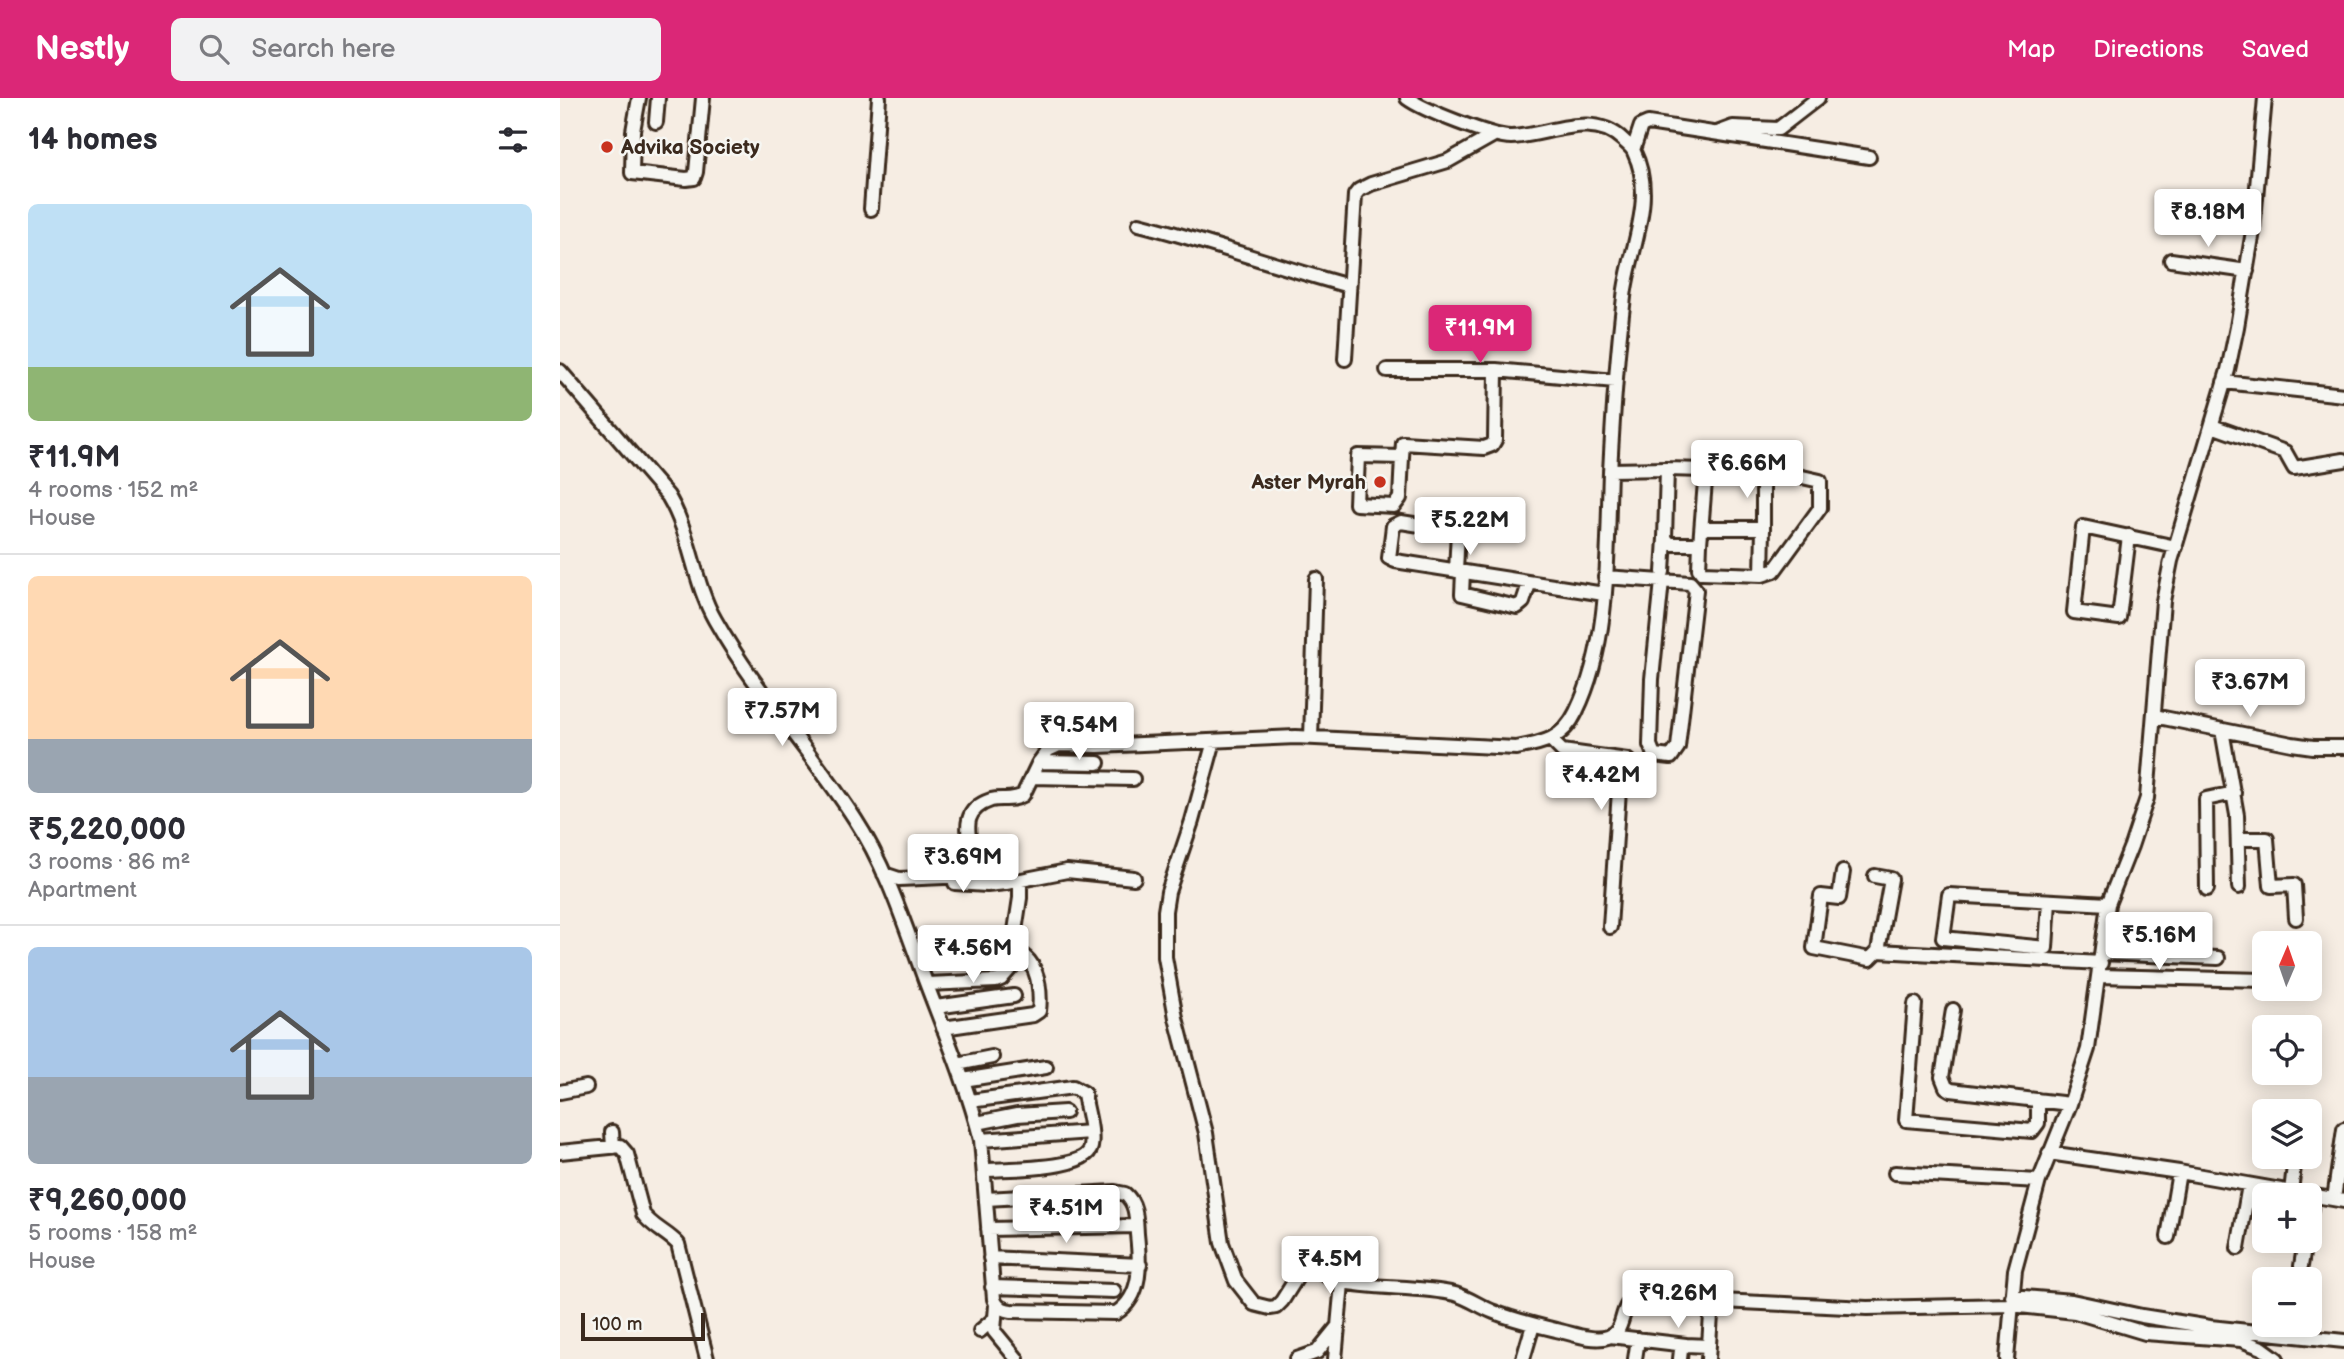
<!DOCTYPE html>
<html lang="en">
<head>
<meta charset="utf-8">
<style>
	body { margin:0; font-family:"Balsamiq Sans",sans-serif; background:#f2f2f3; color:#2b2b33; height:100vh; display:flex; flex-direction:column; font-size:26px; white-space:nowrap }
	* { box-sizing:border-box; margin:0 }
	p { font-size:23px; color:#7c7c81 }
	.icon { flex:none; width:38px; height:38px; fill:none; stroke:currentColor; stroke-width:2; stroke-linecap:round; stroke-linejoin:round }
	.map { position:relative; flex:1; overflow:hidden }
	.side { display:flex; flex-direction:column; background:#fff; width:560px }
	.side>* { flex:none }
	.needle { width:46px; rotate:2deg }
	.fabs { position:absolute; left:1692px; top:833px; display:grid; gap:14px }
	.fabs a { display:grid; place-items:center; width:70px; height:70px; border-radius:10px; background:#fff; box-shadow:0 4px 18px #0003; font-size:35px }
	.scale { position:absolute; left:21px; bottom:18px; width:124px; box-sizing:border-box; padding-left:7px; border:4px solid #3b2a1e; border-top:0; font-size:19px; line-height:24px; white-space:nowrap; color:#3b2a1e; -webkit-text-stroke:5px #f6f6f2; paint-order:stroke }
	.price { position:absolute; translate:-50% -60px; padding:0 16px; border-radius:7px; background:#fff; color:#222; font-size:23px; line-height:46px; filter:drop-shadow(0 2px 4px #0008) }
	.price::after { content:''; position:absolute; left:50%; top:42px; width:21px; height:16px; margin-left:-10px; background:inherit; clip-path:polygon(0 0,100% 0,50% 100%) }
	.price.on { background:#db2777; color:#fff }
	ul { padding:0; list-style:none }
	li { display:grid; align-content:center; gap:14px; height:371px; padding:0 28px }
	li+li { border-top:2px solid #e1e1e2 }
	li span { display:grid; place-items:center; height:217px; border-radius:10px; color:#555 }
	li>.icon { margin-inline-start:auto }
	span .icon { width:126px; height:126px; fill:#fffc; stroke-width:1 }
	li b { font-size:30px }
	h2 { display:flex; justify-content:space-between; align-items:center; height:84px; padding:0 28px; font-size:30px }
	header { display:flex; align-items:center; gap:42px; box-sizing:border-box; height:98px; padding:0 35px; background:#db2777; color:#fff }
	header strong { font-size:33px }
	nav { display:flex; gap:38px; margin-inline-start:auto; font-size:24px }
	.search { width:490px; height:63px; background:#f2f2f3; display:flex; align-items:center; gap:18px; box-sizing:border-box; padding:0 24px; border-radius:10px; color:#7c7c81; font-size:26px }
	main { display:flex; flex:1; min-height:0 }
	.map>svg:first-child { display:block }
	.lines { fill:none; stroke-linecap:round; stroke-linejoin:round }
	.minor-casing { stroke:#3b2a1e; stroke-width:18 }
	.minor { stroke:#f6f6f2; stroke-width:12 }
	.poi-dot { fill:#c8321e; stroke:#f6f6f2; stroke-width:2.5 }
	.labels { text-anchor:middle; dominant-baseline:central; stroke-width:5; stroke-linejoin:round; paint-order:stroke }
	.poi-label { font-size:21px; font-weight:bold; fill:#3b2a1e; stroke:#f6f6f2; text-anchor:start }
</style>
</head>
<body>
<header>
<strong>Nestly</strong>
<div class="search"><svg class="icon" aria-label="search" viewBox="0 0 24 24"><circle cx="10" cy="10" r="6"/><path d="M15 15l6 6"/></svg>Search here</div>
<nav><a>Map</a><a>Directions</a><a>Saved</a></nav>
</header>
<main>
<section class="side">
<h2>14 homes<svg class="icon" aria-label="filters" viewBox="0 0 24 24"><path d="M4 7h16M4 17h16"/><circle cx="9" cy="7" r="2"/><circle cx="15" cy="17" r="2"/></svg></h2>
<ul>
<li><span style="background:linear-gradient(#bfe0f5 75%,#8fb573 0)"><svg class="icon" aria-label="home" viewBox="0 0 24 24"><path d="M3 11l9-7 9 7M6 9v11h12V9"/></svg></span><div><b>₹11.9M</b><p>4 rooms · 152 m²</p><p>House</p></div></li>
<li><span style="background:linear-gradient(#ffd9b3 75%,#9aa5b1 0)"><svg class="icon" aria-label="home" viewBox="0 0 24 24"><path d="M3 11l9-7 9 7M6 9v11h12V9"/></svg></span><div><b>₹5,220,000</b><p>3 rooms · 86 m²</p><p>Apartment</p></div></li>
<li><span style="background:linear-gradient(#a9c7e8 60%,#9aa5b1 0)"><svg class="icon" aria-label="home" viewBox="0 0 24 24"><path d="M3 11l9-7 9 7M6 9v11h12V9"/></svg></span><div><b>₹9,260,000</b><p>5 rooms · 158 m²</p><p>House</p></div></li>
</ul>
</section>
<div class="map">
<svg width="1784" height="1261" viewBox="0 0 1784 1261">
	<rect width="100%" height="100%" fill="#f6ede3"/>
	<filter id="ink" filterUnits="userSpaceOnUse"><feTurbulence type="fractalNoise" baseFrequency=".0143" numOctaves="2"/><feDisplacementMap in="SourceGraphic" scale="14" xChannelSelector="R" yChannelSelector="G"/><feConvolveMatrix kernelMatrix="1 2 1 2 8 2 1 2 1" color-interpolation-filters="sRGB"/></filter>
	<g filter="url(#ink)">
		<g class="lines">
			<defs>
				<path id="minor" d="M79,0l-6,33 -1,42 54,6 8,-1 2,-6 7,-74
					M96,24l2,-24
					M1157,35l16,-6 45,2 40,-31
					M1073,52l8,-24 7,-3 221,34
					M311,111l8,-111
					M579,126c71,18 139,43 210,62
					M1611,162l76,11
					M785,261l10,-164 4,-5 12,-6 77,-23 46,-26
					M827,272h109
					M0,273l108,125c23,38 25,85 47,124 40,71 96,131 140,199 32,49 50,107 70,161 20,53 42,105 56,160
					M1664,284l120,13
					M1652,328l73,26 9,16 50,-8
					M842,359l-2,41 -6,8 -38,-2 2,-48 44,1 1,-14 81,5 8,-3 3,-5 1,-70 119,11
					M1107,371l-2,69 5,6h30l6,-75
					M1050,372l57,-1 113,3 40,9v27l-46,63 -12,4
					M1203,430v-57
					M1569,438l-10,82 -45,-6 9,-85 93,20
					M1140,446l-1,25 3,4 60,2 1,-47h-60
					M896,473l2,-40 -57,-9 -8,4 -4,32 6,3 209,33
					M903,474l-1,22 55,13 6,-5 6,-18
					M1103,474l2,-34
					M1045,479l85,6 6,7 -18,157 -7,10 -17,-2 -4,-10 2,-66 10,-98
					M1594,618l138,28 21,3h31
					M1662,632l15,85 2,72
					M751,640l5,-159
					M990,641l12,12 65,9 13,11 -20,4 -10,152
					M654,643l-22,80 -24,71 -3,19v46l11,61 30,115 16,110 14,38 18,23 16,4 6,-1 6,-6 17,-27 10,-6c11,2 19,10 29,13 38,9 79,4 117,13 14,4 26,13 39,18 20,8 41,13 62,18 15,3 37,12 52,7 20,-6 9,-33 30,-40l229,11 144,-3 64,7 70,21 96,7 21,8 15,11
					M479,664l59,1
					M472,679l101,2
					M1678,741h29l4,47 23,-1 2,33
					M1283,774l-4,26 -18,-2 -7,52 56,11 8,-8
					M324,776l15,5 67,-3 7,-11c-1,-26 -18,-53 18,-65 11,-3 20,2 32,-5l15,-31 10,-14 11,-5 39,1 198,-9 220,11c28,-5 47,-9 60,-36 35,-71 31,-164 34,-240 3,-59 7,-117 14,-175 5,-48 33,-98 10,-145 -2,-5 -7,-8 -11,-12 -31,-30 -76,-4 -112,-3 -19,0 -88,-27 -104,-39
					M1315,778l16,3 -13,72 223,12
					M395,785l32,2 19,-2 61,-12 67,7
					M1647,791l-1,-90 28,-6
					M1489,803l-3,47 -103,-10 6,-43 159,9
					M1542,855l116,5
					M1539,878l165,4
					M367,886l69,-3 5,-2 21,-24
					M1355,906l-9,116 126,11 6,-8v-23
					M376,909l78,-11
					M1393,912l-11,67 4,10 5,3 119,14
					M383,930l90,-13 6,-4c2,-16 0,-38 -10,-50 -6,-7 -13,-9 -16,-17l7,-46v-18
					M397,966l35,-7
					M403,982l83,-13
					M0,994l26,-5
					M410,1003l103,-14 11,6c2,16 10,38 7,54 -4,23 -86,22 -107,23
					M417,1025l40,-8 48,-3
					M52,1034l1,15
					M0,1054l60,-6 7,8 16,60c9,13 24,18 35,30l29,115
					M1489,1055l130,19 130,23
					M1335,1075l144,8
					M1731,1094l4,-35
					M1750,1097l34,6
					M426,1101l129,-7 10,2c12,10 11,25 12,40 3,28 6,62 -21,79l-105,-2c-9,-2 -14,-3 -17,-12l-13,-159 110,-8
					M1774,1101l10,-70
					M1750,1116l3,-18
					M428,1131l148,-3
					M1608,1139l11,-65
					M1678,1150l11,-63
					M430,1160l150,7
					M1741,1168l4,-25
					M432,1189l122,4
					M1452,1198l60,5 70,15 68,11 134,14
					M436,1207l-2,26 23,28
					M420,1233l14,-12
					M1050,1238l76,9
					M737,1261l20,-7 21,-26
					M775,1261l7,-76 -6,-3
					M963,1261l10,-34
					M1075,1261l3,-20
					M1120,1261l1,-9 5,-5 23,1
					M1148,1261l4,-58
					M1447,1261l8,-89 24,-89 31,-77 18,-55 20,-145 23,-58 16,-48 16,-197 8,-40 57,-191 9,-43 16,-96 12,-133"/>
			</defs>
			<use href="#minor" class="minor-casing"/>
			<use href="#minor" class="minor"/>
		</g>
	</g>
	<g class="poi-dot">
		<circle cx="47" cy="49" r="7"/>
		<circle cx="820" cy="384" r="7"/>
	</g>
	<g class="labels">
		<g class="poi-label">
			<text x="61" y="49">Advika Society</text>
			<text x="806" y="384" text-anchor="end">Aster Myrah</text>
		</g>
	</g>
</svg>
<div class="fabs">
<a><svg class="needle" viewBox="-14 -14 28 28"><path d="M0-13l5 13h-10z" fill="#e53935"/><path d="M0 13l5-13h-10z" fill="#7c7c81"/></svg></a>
<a><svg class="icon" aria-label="locate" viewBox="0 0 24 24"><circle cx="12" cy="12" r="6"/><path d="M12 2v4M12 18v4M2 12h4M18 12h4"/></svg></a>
<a><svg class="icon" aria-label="layers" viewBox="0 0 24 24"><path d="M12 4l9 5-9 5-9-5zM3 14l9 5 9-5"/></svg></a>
<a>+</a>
<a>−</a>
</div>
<div class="scale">100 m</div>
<b class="price" style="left:1648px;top:151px">₹8.18M</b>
<b class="price on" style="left:920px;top:267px">₹11.9M</b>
<b class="price" style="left:1187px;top:402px">₹6.66M</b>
<b class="price" style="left:910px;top:459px">₹5.22M</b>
<b class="price" style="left:1690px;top:621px">₹3.67M</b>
<b class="price" style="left:222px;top:650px">₹7.57M</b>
<b class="price" style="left:519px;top:664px">₹9.54M</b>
<b class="price" style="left:1041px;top:714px">₹4.42M</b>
<b class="price" style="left:403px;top:796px">₹3.69M</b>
<b class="price" style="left:1599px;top:874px">₹5.16M</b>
<b class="price" style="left:413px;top:887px">₹4.56M</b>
<b class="price" style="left:506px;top:1147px">₹4.51M</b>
<b class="price" style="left:770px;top:1198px">₹4.5M</b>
<b class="price" style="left:1118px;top:1232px">₹9.26M</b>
</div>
</main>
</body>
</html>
